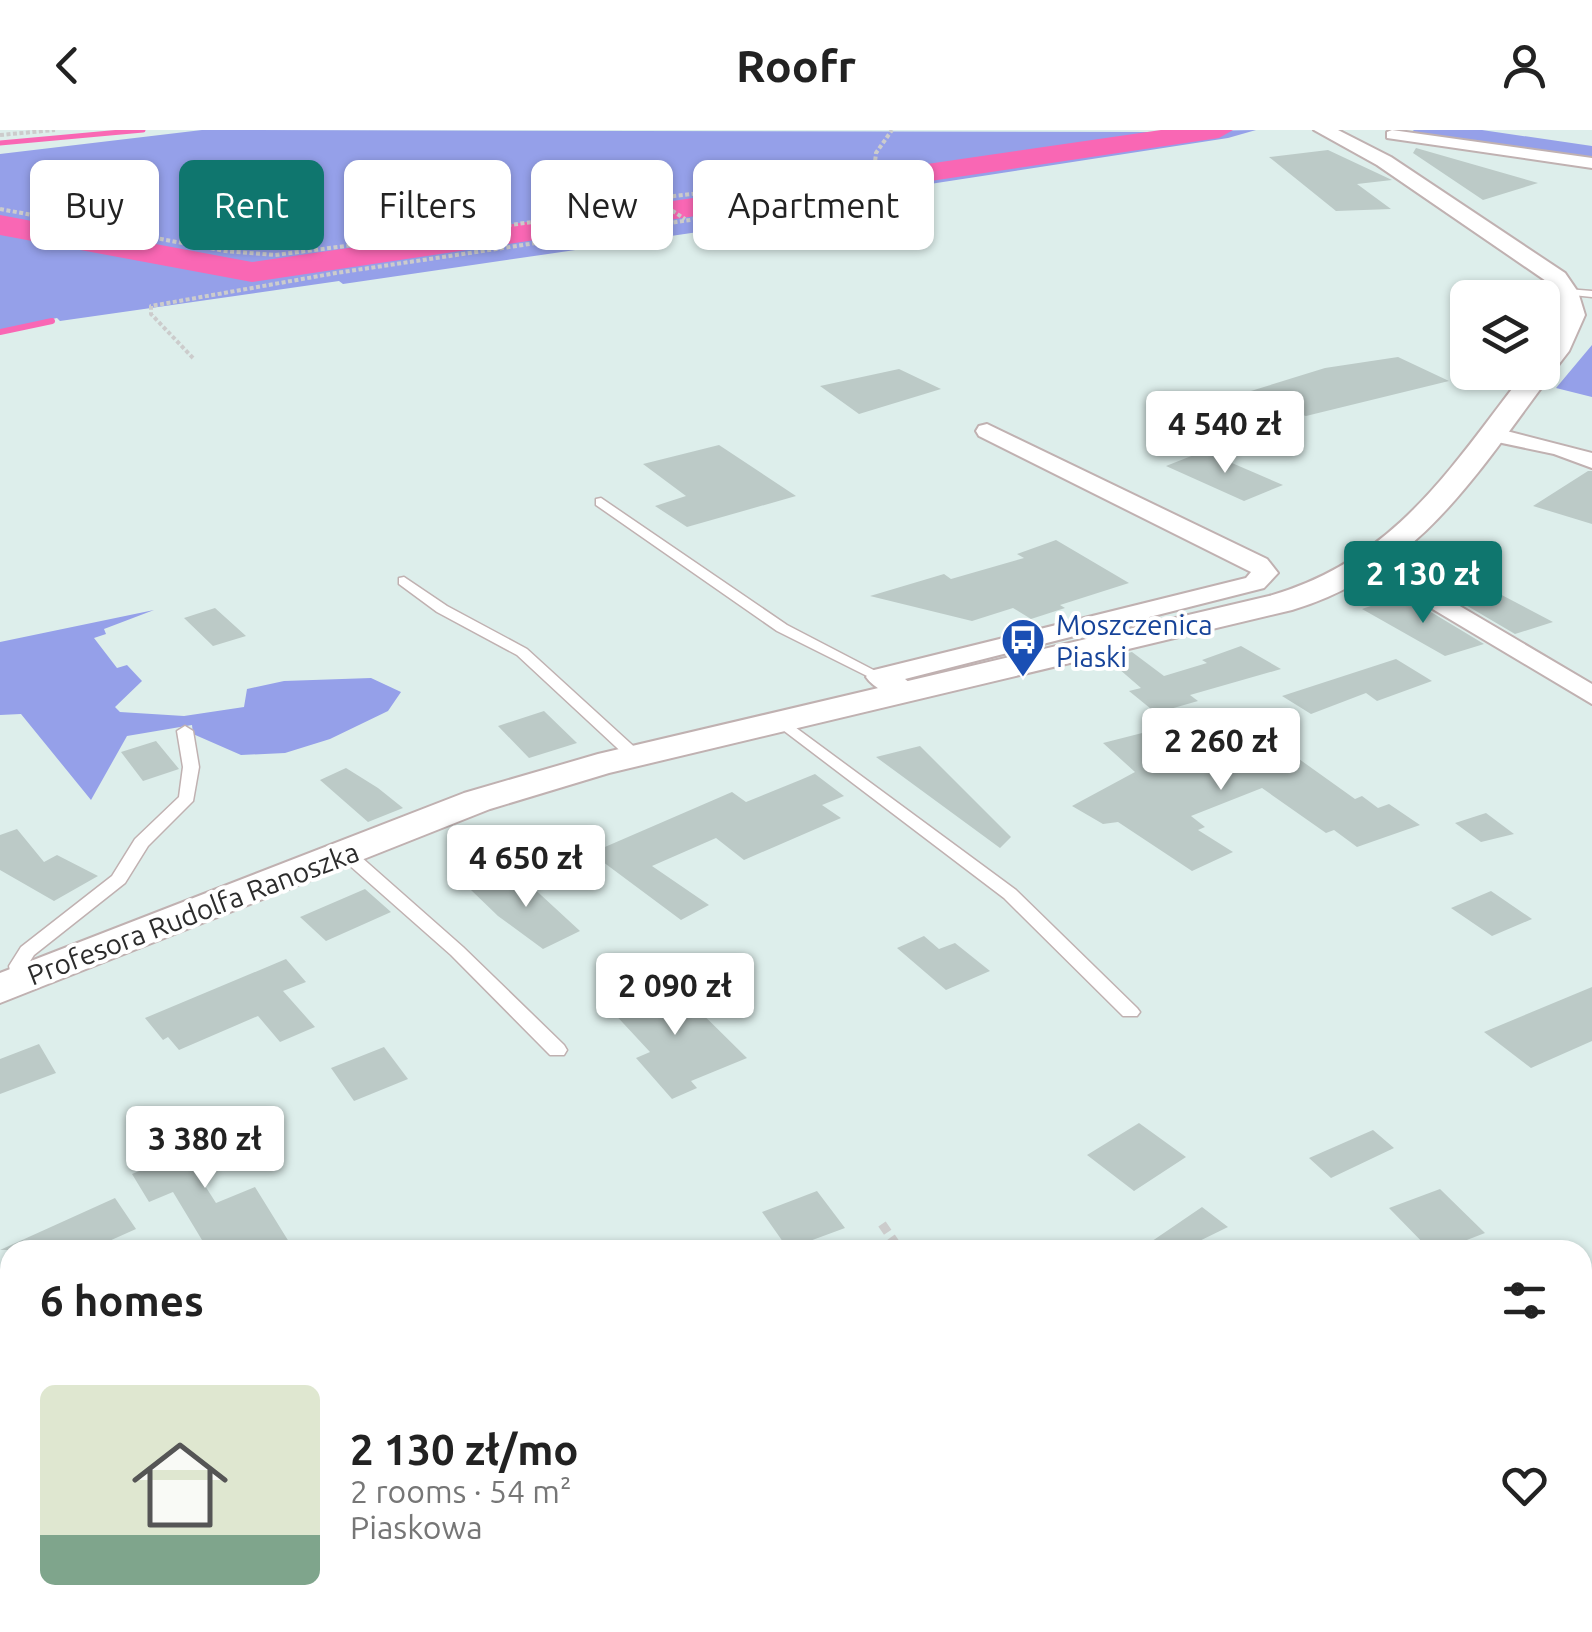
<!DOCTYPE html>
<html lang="en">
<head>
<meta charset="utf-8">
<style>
	body { margin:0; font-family:Ubuntu,sans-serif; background:#f2f2f2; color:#222; height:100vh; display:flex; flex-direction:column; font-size:38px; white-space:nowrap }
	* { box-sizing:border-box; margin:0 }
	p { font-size:32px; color:#767676 }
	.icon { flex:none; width:55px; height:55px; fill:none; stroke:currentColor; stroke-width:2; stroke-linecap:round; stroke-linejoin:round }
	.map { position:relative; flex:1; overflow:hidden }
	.drawer { position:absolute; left:0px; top:1110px; width:1592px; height:392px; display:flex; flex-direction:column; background:#fff; border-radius:30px 30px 0 0; box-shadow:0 2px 8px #0004 }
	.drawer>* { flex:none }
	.banner { position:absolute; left:30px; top:30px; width:1000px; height:90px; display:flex; gap:20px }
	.fabs { position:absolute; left:1450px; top:150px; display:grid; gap:20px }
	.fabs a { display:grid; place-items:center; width:110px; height:110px; border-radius:15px; background:#fff; box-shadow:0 2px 8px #0004; font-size:50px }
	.price { position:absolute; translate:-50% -85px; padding:0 22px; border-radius:10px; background:#fff; color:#222; font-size:32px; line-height:65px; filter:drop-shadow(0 2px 5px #0008) }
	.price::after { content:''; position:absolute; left:50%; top:60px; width:30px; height:22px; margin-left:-15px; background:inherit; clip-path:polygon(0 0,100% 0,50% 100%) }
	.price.on { background:#0f766e; color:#fff }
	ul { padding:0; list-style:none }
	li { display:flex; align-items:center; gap:30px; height:250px; padding:0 40px }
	li span { display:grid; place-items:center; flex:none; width:280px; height:200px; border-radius:15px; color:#555 }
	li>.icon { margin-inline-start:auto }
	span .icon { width:120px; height:120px; fill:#fffc; stroke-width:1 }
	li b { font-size:42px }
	h2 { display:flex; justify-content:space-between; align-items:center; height:120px; padding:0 40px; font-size:42px }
	.tag { padding:0 35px; border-radius:15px; background:#fff; box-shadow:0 2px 8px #0004; font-size:35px; line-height:90px }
	.tag.on { background:#0f766e; color:#fff }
	header { display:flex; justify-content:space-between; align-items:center; height:130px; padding:0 40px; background:#fff; font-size:45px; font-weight:700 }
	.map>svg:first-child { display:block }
	.green { fill:#95a0e9 }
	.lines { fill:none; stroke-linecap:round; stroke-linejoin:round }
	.stream-far1 { stroke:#f967b4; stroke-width:5 }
	.stream { stroke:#f967b4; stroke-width:6 }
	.river { fill:#f967b4; fill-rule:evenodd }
	.building { fill:#bccac7 }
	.service-casing { stroke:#c0b1b1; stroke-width:3 }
	.minor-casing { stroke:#c0b1b1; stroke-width:4 }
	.tertiary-casing { stroke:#c0b1b1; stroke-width:4 }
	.path-far1 { stroke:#ccc; stroke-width:4; stroke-dasharray:4 2.5; stroke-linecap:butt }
	.path { stroke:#ccc; stroke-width:9; stroke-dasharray:10 6; stroke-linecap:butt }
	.service { fill:#fff; fill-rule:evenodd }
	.minor { fill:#fff; fill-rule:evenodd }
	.tertiary { fill:#fff; fill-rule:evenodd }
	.labels { text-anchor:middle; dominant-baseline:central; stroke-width:8; stroke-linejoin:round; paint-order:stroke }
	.transit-label { font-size:28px; fill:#164399; stroke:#fff; text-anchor:start }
	.street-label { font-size:28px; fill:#2c2c2c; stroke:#fff }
</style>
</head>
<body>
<header><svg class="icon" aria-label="back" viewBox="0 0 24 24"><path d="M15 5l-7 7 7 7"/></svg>Roofr<svg class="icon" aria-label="person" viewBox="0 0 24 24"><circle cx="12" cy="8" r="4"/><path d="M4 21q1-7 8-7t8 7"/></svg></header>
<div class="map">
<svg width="1592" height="1502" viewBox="0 0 1592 1502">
	<rect width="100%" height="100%" fill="#ddeeeb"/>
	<path class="green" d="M202,0l951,2 103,-2 -28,8 -337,52 -186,41 -362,53 -4,-3 -279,40 -3,-3 -57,12v-176z
		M1414,0h68l110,16v15l-185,-26z
		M1592,215v52l-36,-9z
		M154,480l-50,19 2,5 -12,4 23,30 10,-3 15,16 -27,26 5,5 64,4 60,-9 3,-18 37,-8 87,-3 30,14 -13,19 -58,28 -45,14 -44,2 -48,-21 -1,-9 -65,11 -36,64 -70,-86 -21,1v-73z"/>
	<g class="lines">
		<path class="stream-far1" d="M0,13l143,-13"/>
		<path class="stream" d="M0,202l52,-11"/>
		<path class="river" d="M1161,0h72l-14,8 -967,144 -252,-47v-20l252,47z"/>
	</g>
	<path class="building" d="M1416,18l122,35 -55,17 -70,-47z
		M1328,20l64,30 -35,4 34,25 -55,2 -67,-54z
		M1398,227l51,24 -143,35 -68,-21 87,-27z
		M899,239l42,20 -82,25 -39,-28z
		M719,315l77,51 -109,31 -32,-21 31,-10 -43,-32z
		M1204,321l79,34 -39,16 -78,-35z
		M1588,341h4v53l-59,-18z
		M1056,410l73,43 -69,22 5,3 -34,11 -18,-11 -41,13 -102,-25 74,-22 7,5 73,-21 -7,-4z
		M1475,451l78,41 -38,12 -73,-43z
		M1400,466l11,4 73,44 -39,12 -83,-47z
		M215,478l31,28 -33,10 -29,-28z
		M1241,516l40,23 -91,26 8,6 -42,12 -27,-22 12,-3 -30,-26 5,-6 16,-4 32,24 43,-13 -5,-3z
		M1396,529l36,22 -55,20 -11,-8 -55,21 -29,-18z
		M544,581l33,32 -48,15 -31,-32z
		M1193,590l59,40 33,-11 70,50 7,-3 16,12 11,-4 31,21 -63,22 -23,-17 -8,3 -64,-45 -71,28 14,11 -7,3 35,22 -41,19 -74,-49 -15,2 -31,-18 63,-34 -32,-29z
		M156,611l23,28 -36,12 -22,-29z
		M920,616l91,91 -11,11 -124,-91z
		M346,638l32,20 25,20 -35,14 -48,-42z
		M815,644l29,22 -22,9 19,13 -97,42 -28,-22 -64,28 57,39 -28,15 -90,-67 141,-61 14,10z
		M1486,683l28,21 -33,8 -26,-19z
		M17,699l27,33 13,-7 41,21 -44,25 -54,-31v-35z
		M516,742l64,59 -37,18 -45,-33 -27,-26z
		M365,759l26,23 -65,29 -26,-24z
		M1491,761l41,28 -40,17 -41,-28z
		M924,806l15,13 16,-6 35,28 -44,19 -49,-42z
		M286,829l20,23 -23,9 32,36 -35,15 -22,-26 -79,34 -11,-13 -5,3 -18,-22z
		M668,850l79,78 -56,23 6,7 -25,11 -36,-41 14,-6 -40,-43 10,-3 -5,-5z
		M1592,857v54l-61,27 -47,-36z
		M39,914l17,29 -56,21v-35z
		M384,917l24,32 -54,22 -23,-33z
		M193,983l22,31 -29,12 30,47 39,-16 39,63h-86l-35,-58 -24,10 -17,-28 22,-9 -19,-31z
		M1139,993l47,34 -52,34 -47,-36z
		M1373,1000l21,18 -63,30 -22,-20z
		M1440,1059l45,44 -44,17h-11l-41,-42z
		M817,1061l28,37 -57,21 -26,-37z
		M115,1068l21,31 -47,21h-89z
		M1202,1077l26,20 -47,23h-42z"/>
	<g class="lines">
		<defs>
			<path id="service" d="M1567,159l25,2v6l-29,-3v-4z
				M601,368l186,127 100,52 -2,3h-10l-98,-49 -181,-126v-6z
				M404,447l43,29 80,43 114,104 2,3 -2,3h-12l-112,-104 -80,-43 -38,-28v-6z
				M780,586l236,174 121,118 3,4 -3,4h-14l-119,-118 -229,-174 -3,-3z
				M185,596l8,5 6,36 -6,34 -45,45 -23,37 -91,72 -7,11 2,15 -2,4h-14l-4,-19 12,-19 91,-71 23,-37 44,-42 4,-30 -6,-36z
				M346,718l6,1 111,98 101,98 3,5 -3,5h-14l-99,-100 -111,-98 -3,-4 3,-4z"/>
			<path id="minor" d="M1392,0l200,28v10l-205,-30v-6z
				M987,294l280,135 11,14 -14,15 -359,91 15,12 -14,8c-14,-3 -32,-10 -40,-22l4,-6 376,-93 5,-6 -272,-136 -3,-5 3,-5z
				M1491,297l101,26v15l-38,-14 -71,-15 -3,-5 3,-5z
				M1373,425l219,129v20l-228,-136 -4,-5 4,-5z
				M0,1272l10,3v58l-10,-4z
				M56,1492h50l4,10h-50z"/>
			<path id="tertiary" d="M1314,0h24l53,27 174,116 13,19 7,23 -16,36c-83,106 -140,218 -277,259l-683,163 -119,36 -490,194v-30l464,-180 134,-39 671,-158c126,-36 180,-126 256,-224h17c0,-38 35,-48 7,-89l-172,-118z"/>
		</defs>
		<use href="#service" class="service-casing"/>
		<use href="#minor" class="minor-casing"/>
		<use href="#tertiary" class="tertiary-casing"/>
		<path class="path-far1" d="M0,5l55,-5
			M661,73l13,-7 192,-21 8,-4 2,-18 16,-23
			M0,79l225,42 50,4 297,-38 72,-16 18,3 23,15
			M193,228l-42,-44v-8l185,-33 514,-77"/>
		<path class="path" d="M882,1094l18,26
			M1160,1492l7,10
			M1301,1502l1,-10"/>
		<use href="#service" class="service"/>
		<use href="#minor" class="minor"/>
		<use href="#tertiary" class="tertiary"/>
	</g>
	<defs>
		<symbol id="bus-pin" viewBox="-11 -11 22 30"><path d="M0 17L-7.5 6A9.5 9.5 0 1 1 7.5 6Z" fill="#1a4fb4" stroke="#fff"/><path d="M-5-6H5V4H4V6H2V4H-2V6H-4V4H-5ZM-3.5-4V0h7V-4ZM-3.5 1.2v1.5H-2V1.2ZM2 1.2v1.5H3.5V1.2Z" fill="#fff"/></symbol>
	</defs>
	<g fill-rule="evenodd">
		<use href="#bus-pin" x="998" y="485" width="50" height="68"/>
	</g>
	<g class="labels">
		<g class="transit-label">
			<text x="1056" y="494">Moszczenica<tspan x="1056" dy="32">Piaski</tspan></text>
		</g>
		<g class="street-label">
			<text transform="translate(193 783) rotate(-21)">Profesora Rudolfa Ranoszka</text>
		</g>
	</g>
</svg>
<div class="fabs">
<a><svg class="icon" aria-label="layers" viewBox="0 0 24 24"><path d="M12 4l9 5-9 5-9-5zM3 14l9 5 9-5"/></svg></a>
</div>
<b class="price" style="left:1225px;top:346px">4 540 zł</b>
<b class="price on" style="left:1423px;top:496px">2 130 zł</b>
<b class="price" style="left:1221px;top:663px">2 260 zł</b>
<b class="price" style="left:526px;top:780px">4 650 zł</b>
<b class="price" style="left:675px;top:908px">2 090 zł</b>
<b class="price" style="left:205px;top:1061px">3 380 zł</b>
<div class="banner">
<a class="tag">Buy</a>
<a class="tag on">Rent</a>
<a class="tag">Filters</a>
<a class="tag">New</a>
<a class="tag">Apartment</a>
</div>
<section class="drawer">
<h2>6 homes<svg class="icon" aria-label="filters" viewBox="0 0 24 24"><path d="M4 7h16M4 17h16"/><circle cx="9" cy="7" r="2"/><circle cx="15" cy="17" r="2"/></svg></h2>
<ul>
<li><span style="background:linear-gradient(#dfe7d0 75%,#7fa58c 0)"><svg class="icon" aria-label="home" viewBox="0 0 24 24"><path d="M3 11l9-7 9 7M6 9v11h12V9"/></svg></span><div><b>2 130 zł/mo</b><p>2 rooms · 54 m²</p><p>Piaskowa</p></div><svg class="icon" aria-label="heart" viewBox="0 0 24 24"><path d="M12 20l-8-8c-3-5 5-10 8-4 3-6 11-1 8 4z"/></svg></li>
</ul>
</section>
</div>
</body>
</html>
